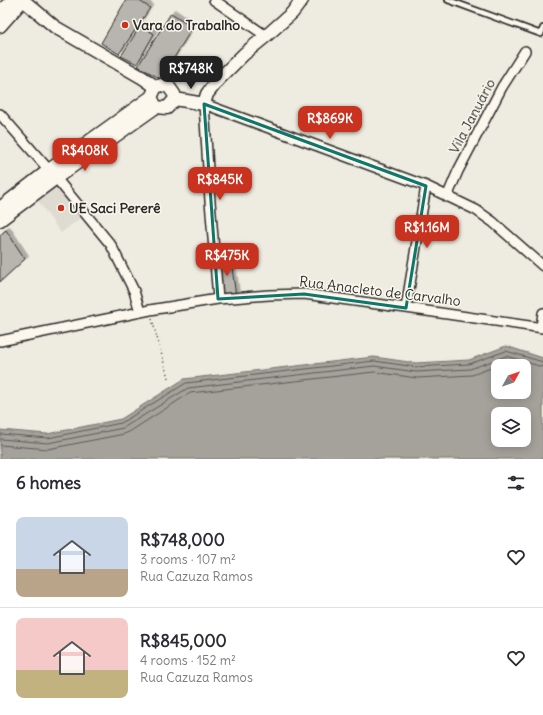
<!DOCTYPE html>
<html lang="en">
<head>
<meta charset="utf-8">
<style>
	body { margin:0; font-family:Delius,sans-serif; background:#f7f7f7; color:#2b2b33; height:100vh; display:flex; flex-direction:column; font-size:15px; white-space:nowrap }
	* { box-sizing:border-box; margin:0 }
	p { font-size:13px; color:#7c7c81 }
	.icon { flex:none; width:22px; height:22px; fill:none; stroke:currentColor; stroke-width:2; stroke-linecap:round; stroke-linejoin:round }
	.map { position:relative; height:459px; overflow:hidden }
	.panel { display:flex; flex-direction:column; background:#fff; flex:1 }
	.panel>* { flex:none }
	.needle { width:26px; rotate:50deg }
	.fabs { position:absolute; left:491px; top:359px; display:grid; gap:8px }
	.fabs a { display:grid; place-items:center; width:40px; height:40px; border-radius:8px; background:#fff; box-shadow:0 2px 10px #0003; font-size:20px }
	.price { position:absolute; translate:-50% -34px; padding:0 9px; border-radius:8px; background:#c8321e; color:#fff; font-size:13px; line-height:26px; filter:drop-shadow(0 1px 2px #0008) }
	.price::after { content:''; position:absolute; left:50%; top:24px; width:12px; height:9px; margin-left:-6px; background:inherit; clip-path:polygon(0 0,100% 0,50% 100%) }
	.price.active { background:#222; color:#fff }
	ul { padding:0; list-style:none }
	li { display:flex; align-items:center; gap:12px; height:100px; padding:0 16px }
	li+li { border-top:1px solid #e1e1e2 }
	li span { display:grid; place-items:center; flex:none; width:112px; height:80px; border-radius:8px; color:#555 }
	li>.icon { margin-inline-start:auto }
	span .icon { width:48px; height:48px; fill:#fffc; stroke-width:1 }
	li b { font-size:17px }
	h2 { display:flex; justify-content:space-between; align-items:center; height:48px; padding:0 16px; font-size:17px }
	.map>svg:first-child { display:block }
	.built { fill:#dedbd1 }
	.water { fill:#a4a29a; stroke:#74726e; fill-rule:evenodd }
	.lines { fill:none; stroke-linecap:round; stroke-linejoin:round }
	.shore { stroke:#5b5b57; stroke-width:1 }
	.building { fill:#b8b5ae; stroke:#2b2b2b; filter:url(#shadow) }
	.lane-casing { stroke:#2b2b2b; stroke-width:8 }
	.street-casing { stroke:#2b2b2b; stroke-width:12 }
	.secondary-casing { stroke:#2b2b2b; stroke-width:15 }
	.path { stroke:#2b2b2b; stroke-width:1.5; stroke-dasharray:1 3; stroke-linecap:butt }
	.lane { stroke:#fbf7ec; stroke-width:4.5 }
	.street { stroke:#fbf7ec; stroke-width:9 }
	.secondary { stroke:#fbf7ec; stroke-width:12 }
	.marked { fill:none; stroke:#0f766e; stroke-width:3; stroke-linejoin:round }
	.poi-dot { fill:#c8321e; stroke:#fbf7ec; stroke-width:1.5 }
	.labels { text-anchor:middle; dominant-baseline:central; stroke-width:3; stroke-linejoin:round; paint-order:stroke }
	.poi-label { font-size:14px; font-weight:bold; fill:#2b2b2b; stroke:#fbf7ec; text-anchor:start }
	.street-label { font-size:14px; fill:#2b2b2b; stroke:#fbf7ec }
</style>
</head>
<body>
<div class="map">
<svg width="543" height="459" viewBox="0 0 543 459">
	<defs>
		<filter id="shadow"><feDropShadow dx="3.5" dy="-3.5" stdDeviation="0" flood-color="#0004"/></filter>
	</defs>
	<rect width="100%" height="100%" fill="#eeebe0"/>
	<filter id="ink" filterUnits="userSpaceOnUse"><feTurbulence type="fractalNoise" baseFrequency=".025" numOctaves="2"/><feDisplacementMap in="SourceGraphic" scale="8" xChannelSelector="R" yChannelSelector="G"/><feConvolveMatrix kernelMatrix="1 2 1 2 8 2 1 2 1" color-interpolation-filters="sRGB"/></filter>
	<g filter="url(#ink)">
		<path class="built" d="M59,184l25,31 -23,18 -23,-32z"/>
		<path class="water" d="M506,346l37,12v101h-543v-29l47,4 74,-15 63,-40 190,-22 42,6 53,-3zM498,366h26v26h-26zM498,414h26v26h-26z"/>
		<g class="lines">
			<path class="shore" d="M0,434l48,4 73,-15 65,-40 188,-22 42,6 53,-3 37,-13 37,11
				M0,439l48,4 75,-15 65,-40 186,-22 42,6 54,-3 36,-13 33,10 4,1
				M0,445l48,4 76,-15 5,-2 61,-39 184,-21 43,6 55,-3 35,-13 11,4"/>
		</g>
		<path class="building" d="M126,0h12l12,8 -31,46 -18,-11z
			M171,13l22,14 -32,52 -23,-13z
			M141,25l13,9 -17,30 -16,-8z
			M6,230l19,29 -25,23v-47z
			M230,254l6,42 -14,2 -3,-43z"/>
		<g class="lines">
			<defs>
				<path id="lane" d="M448,0l93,34 2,-6"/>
				<path id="street" d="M214,0l52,36
					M0,114l56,64 55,67 23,46 6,21
					M447,197l11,-26 44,-84 23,-36
					M218,299l-8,-98 -6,-97 222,82 50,24 17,12 50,44
					M406,308l20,-122
					M541,327l2,-14
					M0,341l150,-31 68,-11 51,-4 35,-1 102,14 137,20"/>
				<path id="secondary" d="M0,12l12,-12
					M0,26l23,-26 32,27 88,51 13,9
					M161,85l8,2 5,7 1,5 -8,9 -11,-1 -5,-10 5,-10z
					M175,99l29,5 3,-10 11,-14 26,-26 22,-18 26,-23 10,-13
					M0,208l49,-38 102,-73
					M0,220l56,-42 100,-71"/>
			</defs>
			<use href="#lane" class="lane-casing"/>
			<use href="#street" class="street-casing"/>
			<use href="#secondary" class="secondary-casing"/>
			<path class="path" d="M152,319l16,59"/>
			<use href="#lane" class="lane"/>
			<use href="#street" class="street"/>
			<use href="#secondary" class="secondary"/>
		</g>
	</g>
	<path class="marked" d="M204,104l222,82 -20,122 -102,-14 -86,5z"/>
	<g class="poi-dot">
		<circle cx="125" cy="25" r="4"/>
		<circle cx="61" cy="208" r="4"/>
	</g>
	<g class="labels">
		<g class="poi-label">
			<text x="133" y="25">Vara do Trabalho</text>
			<text x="69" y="208">UE Saci Pererê</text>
		</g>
		<g class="street-label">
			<text transform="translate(472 116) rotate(-62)">Vila Januário</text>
			<text transform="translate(380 291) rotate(7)">Rua Anacleto de Carvalho</text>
		</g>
	</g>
</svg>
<div class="fabs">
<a><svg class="needle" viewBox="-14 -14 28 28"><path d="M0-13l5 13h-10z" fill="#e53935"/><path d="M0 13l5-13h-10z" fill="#7c7c81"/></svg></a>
<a><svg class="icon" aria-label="layers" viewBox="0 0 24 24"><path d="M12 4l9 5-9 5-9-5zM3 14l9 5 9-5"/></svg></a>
</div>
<b class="price active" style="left:191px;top:90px">R$748K</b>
<b class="price" style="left:330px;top:140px">R$869K</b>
<b class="price" style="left:85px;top:172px">R$408K</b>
<b class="price" style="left:220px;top:201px">R$845K</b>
<b class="price" style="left:427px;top:249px">R$1.16M</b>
<b class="price" style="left:227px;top:277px">R$475K</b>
</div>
<section class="panel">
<h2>6 homes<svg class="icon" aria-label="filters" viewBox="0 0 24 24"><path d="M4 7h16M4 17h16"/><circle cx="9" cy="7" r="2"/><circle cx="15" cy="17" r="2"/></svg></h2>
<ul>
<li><span style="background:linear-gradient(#c9d6e8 65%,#b9a48a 0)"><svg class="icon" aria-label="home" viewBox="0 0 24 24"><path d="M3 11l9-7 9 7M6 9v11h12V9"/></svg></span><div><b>R$748,000</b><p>3 rooms · 107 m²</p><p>Rua Cazuza Ramos</p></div><svg class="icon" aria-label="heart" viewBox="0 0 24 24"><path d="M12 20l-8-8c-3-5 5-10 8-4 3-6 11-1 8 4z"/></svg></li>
<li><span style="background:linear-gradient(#f6c9c9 65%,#c2b280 0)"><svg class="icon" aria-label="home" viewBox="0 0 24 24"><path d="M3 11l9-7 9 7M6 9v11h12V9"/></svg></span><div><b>R$845,000</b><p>4 rooms · 152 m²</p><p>Rua Cazuza Ramos</p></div><svg class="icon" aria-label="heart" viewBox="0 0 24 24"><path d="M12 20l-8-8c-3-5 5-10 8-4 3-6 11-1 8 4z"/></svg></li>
</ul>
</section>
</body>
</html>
